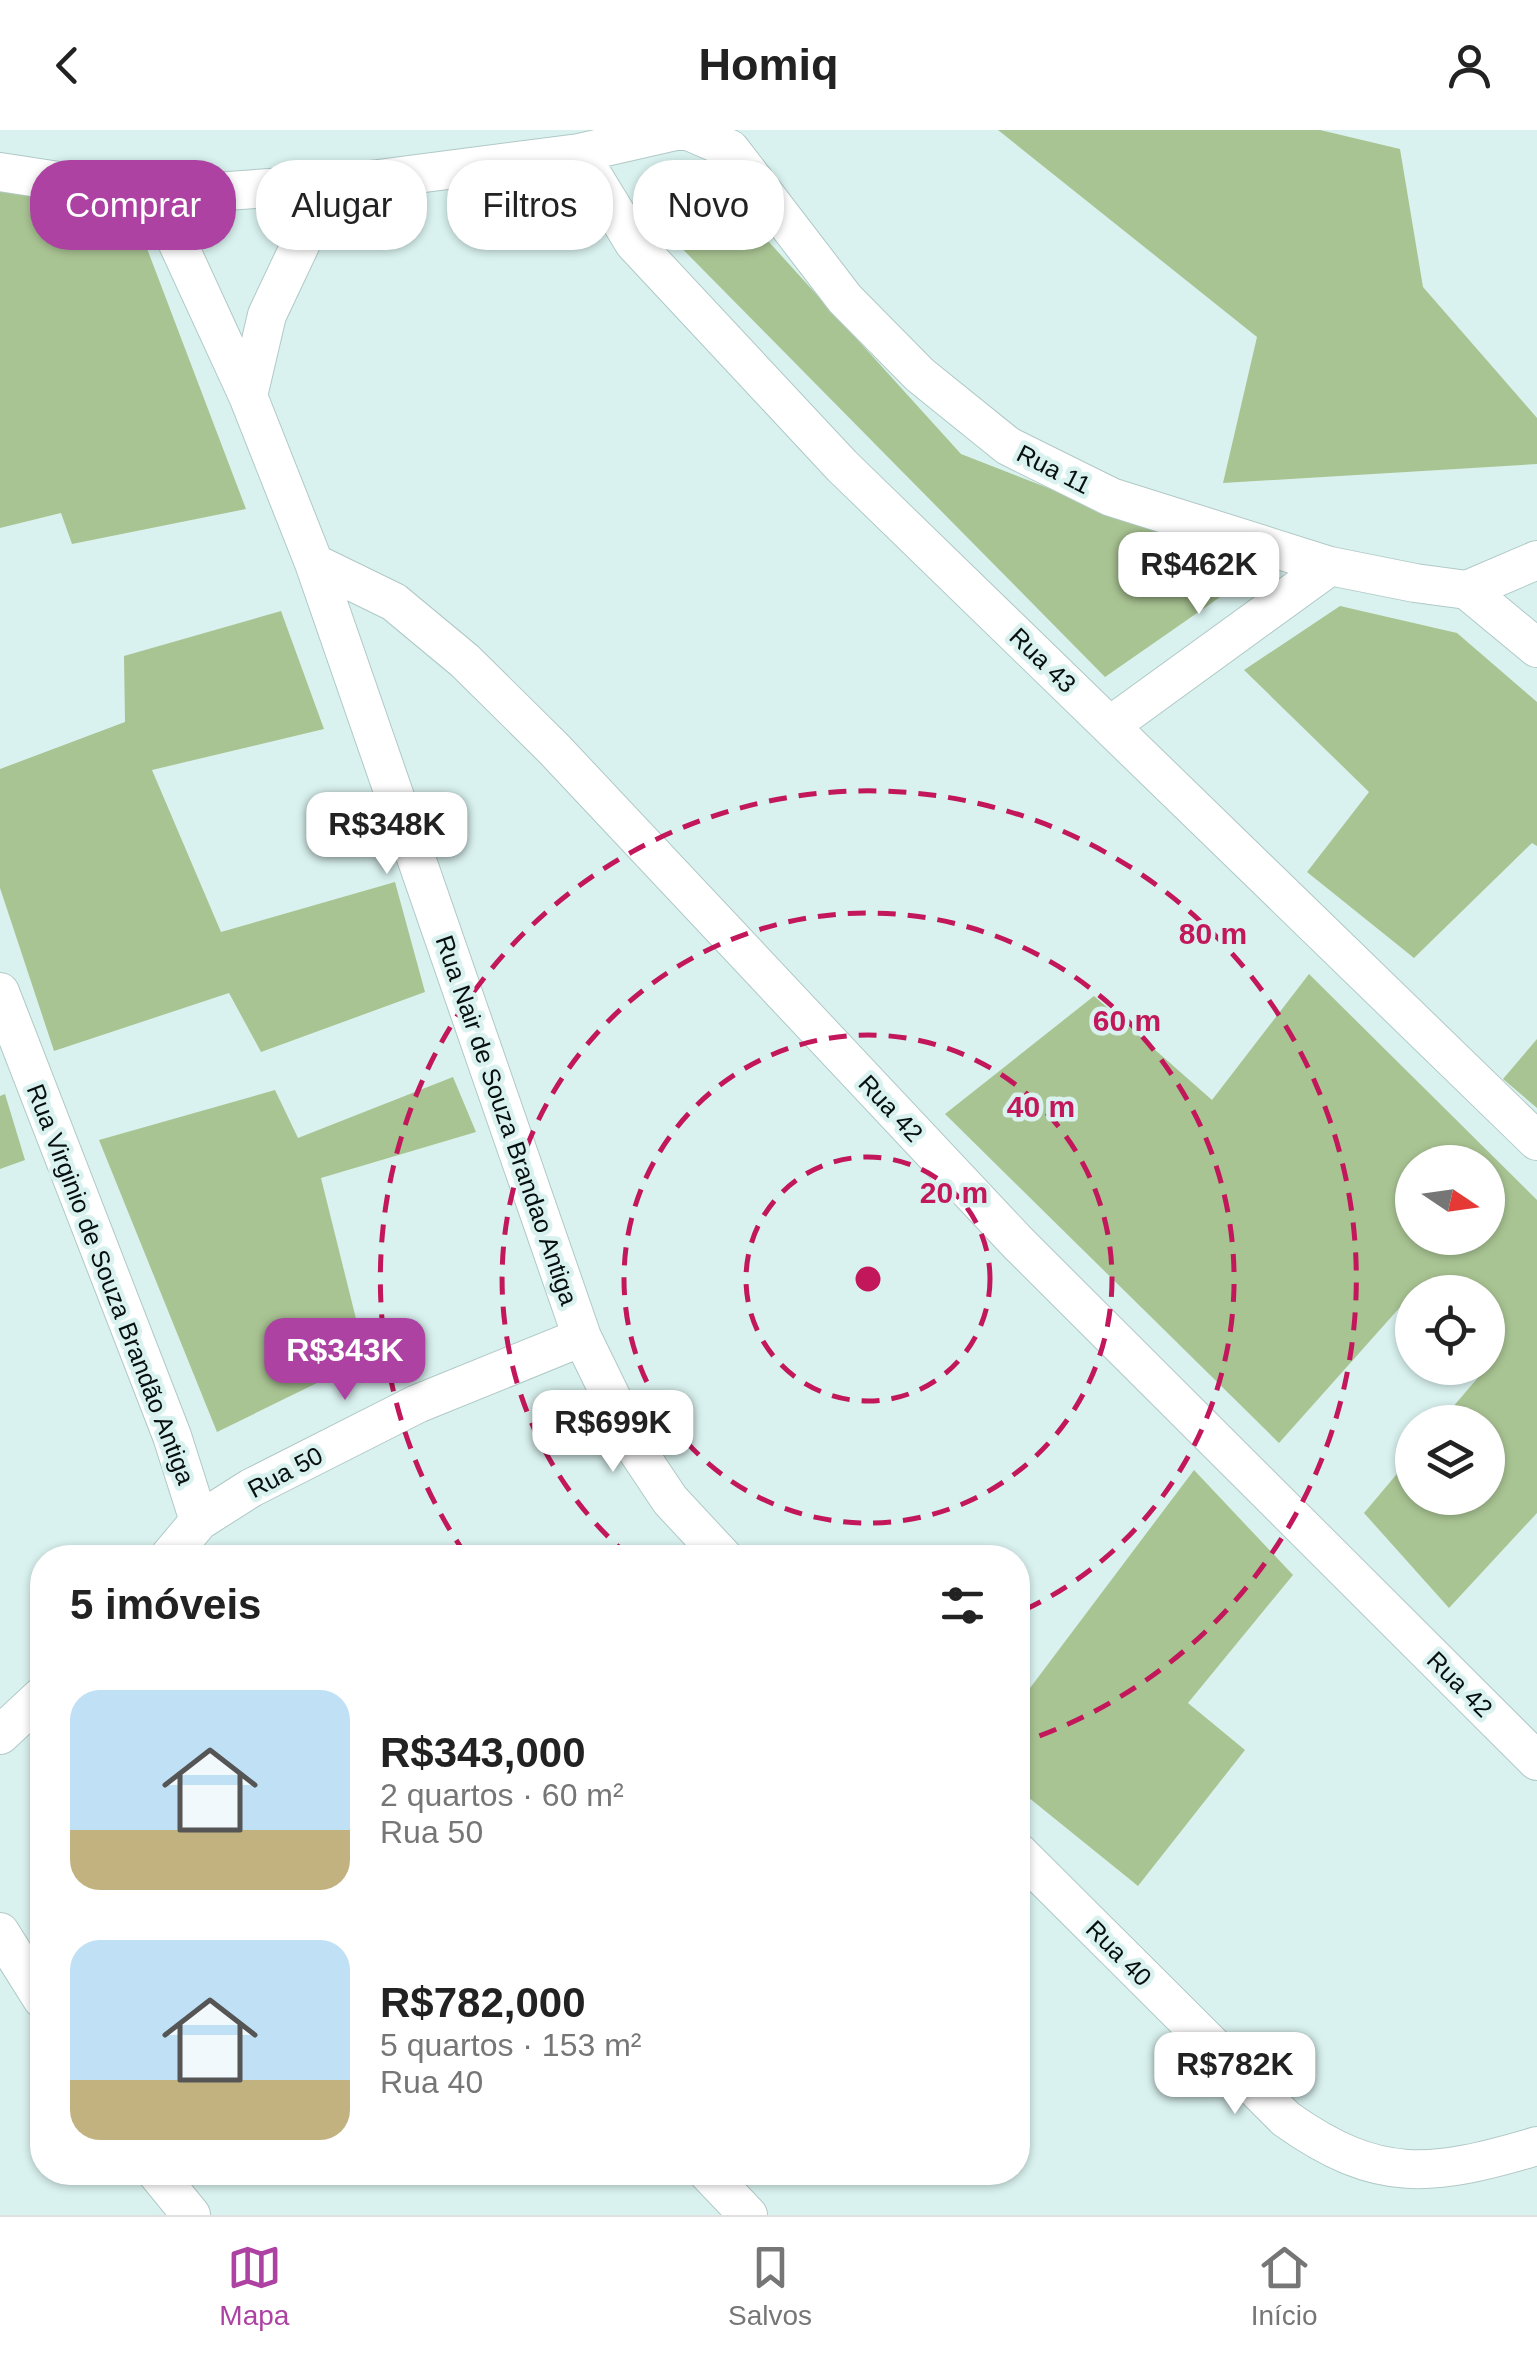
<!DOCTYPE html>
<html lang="pt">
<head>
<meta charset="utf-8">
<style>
	body { margin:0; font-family:Arial,sans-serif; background:#f2f2f2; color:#222; height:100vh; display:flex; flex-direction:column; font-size:38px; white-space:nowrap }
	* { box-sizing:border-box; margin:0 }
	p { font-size:32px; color:#767676 }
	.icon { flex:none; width:55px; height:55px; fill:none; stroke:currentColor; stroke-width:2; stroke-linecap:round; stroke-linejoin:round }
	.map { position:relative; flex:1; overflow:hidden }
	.details { position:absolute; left:30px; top:1415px; width:1000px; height:640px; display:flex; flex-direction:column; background:#fff; border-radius:40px; box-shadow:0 2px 8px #0004 }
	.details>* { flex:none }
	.guide { position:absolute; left:30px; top:30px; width:1000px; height:90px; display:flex; gap:20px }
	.needle { width:65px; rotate:103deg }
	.tools { position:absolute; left:1395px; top:1015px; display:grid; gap:20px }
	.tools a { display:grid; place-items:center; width:110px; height:110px; border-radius:50%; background:#fff; box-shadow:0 2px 8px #0004; font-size:50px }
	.price { position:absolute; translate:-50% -85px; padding:0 22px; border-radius:20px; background:#fff; color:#222; font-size:32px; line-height:65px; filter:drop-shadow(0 2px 5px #0008) }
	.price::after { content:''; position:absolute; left:50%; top:60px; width:30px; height:22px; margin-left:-15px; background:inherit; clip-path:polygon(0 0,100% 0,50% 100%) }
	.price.on { background:#ad42a3; color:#fff }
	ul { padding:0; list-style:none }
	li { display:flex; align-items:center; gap:30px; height:250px; padding:0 40px }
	li span { display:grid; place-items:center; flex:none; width:280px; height:200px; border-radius:30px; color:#555 }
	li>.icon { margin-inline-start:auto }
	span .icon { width:120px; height:120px; fill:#fffc; stroke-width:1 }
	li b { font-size:42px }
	h2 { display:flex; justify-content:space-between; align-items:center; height:120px; padding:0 40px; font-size:42px }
	.tag { padding:0 35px; border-radius:40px; background:#fff; box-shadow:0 2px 8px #0004; font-size:35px; line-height:90px }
	.tag.on { background:#ad42a3; color:#fff }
	header { display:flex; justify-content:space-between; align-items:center; height:130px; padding:0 40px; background:#fff; font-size:45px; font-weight:700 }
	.menu { display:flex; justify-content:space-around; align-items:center; height:140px; border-top:2px solid #e0e0e0; background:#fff; font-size:28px; color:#767676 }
	.menu a { display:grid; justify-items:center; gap:5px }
	.menu .on { color:#ad42a3 }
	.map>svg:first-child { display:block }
	.green { fill:#a9c493; fill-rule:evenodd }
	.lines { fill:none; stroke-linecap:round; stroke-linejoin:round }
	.minor-casing { stroke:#b0c9c6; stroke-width:40 }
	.minor { stroke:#fff; stroke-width:38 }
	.ring { fill:none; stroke:#c2185b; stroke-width:5; stroke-dasharray:18 12 }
	.labels { text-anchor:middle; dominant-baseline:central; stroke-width:9; stroke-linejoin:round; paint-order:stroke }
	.street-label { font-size:25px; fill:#07100f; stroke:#d9f2ef }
	.centre { fill:#c2185b; stroke:#d9f2ef; stroke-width:5 }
	.ring-label { font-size:30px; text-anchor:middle; font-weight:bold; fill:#c2185b; stroke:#d9f2ef; stroke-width:9; stroke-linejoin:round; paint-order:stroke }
</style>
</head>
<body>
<header><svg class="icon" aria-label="back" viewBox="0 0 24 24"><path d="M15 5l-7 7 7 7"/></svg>Homiq<svg class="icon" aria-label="person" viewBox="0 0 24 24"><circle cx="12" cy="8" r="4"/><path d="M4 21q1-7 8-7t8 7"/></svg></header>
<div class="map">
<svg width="1537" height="2085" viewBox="0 0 1537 2085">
	<rect width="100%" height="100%" fill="#d9f2ef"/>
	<path class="green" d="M998,0h322l80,19 23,138 114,131v46l-314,19 34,-146z
		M685,49l84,63 192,212 298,116 -154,107 -460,-466z
		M0,55l132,24 114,300 -174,35 -11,-31 -61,15z
		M1340,476l117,27 80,69v144l-5,-3 -118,115 -107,-86 62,-80 -125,-122z
		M281,481l43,118 -172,41 69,162 174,-50 30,110 -164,60 -32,-59 -175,58 -54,-163v-119l125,-47 -1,-66z
		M1309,844l228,226v313l-88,95 -85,-95 48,-57v42h76v-76h-48l41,-48 -7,-6h14v-76h-76v22l-10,-9 -123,138 -334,-329 149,-118 118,104zM1412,1032h76v76h-76z
		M1537,909v69l-34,-29z
		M453,947l23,55 -155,46 45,181 -149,73 -118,-292 176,-50 23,48z
		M5,964l20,66 -25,9v-73z
		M1194,1340l99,105 -105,128 57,47 -107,136 -120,-97v-85z"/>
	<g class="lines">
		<defs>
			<path id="minor" d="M686,0l44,19 115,150 75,76 88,71 103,51 219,69 85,17 52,7 70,-30
				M579,23l55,90 208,223 695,675
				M0,42l156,24 199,-14 224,-29 101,-23
				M156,66l92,200 66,167 268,774 56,115 32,48 54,58
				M248,266l19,-81 42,-89 46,-44
				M314,433l80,39 71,59 89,88 464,494 519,518
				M1467,460l70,58
				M1111,595l219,-159
				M0,862l172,444 27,85
				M168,1428l31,-37 52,-33 166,-84 165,-67
				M0,1605l42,-39
				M1018,1722l268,267c93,66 146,58 251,27
				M0,1802l42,67
				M156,2042l35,43
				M707,2042l41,43"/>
		</defs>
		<use href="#minor" class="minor-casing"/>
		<use href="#minor" class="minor"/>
	</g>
	<g class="ring">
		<circle cx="868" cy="1149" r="122"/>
		<circle cx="868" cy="1149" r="244"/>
		<path d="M630 1427A366 366 0 1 1 1020 1482"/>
		<path d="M466 1425A488 488 0 1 1 1019 1613"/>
	</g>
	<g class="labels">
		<g class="street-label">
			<text transform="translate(1054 339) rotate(27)">Rua 11</text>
			<text transform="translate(1043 530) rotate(44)">Rua 43</text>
			<text transform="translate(891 978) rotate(47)">Rua 42</text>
			<text transform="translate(507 990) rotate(71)">Rua Nair de Souza Brandao Antiga</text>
			<text transform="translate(111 1154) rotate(69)">Rua Virginio de Souza Brandão Antiga</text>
			<text transform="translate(285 1342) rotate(-28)">Rua 50</text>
			<text transform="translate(1460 1554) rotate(45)">Rua 42</text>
			<text transform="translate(1119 1823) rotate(45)">Rua 40</text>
		</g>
	</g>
	<circle cx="868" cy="1149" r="15" class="centre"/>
	<g class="ring-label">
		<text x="1213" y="814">80 m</text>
		<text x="1127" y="901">60 m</text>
		<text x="1041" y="987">40 m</text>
		<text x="954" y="1073">20 m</text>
	</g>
</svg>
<div class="tools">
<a><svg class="needle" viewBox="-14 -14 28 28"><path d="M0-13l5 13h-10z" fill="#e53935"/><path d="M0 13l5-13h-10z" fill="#767676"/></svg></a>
<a><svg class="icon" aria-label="locate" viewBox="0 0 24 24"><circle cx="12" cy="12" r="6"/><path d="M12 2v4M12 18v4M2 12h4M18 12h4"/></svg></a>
<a><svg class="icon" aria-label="layers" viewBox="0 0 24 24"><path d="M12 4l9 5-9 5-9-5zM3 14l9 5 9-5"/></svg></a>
</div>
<b class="price" style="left:1199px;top:487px">R$462K</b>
<b class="price" style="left:387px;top:747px">R$348K</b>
<b class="price on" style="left:345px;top:1273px">R$343K</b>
<b class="price" style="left:613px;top:1345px">R$699K</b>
<b class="price" style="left:1235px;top:1987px">R$782K</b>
<div class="guide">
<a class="tag on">Comprar</a>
<a class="tag">Alugar</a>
<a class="tag">Filtros</a>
<a class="tag">Novo</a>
</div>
<section class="details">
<h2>5 imóveis<svg class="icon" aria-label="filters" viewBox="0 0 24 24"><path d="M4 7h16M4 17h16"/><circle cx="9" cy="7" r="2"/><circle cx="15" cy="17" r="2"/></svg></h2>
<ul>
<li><span style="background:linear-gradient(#bfe0f5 70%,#c2b280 0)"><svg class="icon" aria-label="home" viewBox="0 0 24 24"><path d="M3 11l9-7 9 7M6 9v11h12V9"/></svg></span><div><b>R$343,000</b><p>2 quartos · 60 m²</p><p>Rua 50</p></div></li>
<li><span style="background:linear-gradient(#bfe0f5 70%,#c2b280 0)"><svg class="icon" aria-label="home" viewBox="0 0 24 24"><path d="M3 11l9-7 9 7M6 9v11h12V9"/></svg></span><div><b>R$782,000</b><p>5 quartos · 153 m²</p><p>Rua 40</p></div></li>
</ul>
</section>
</div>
<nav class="menu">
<a class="on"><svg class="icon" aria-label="map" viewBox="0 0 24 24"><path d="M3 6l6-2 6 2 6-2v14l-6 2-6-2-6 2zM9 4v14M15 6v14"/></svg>Mapa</a>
<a><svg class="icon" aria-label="saved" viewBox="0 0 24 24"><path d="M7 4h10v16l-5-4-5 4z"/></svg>Salvos</a>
<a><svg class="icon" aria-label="home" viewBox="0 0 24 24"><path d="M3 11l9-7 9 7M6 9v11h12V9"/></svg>Início</a>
</nav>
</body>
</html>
